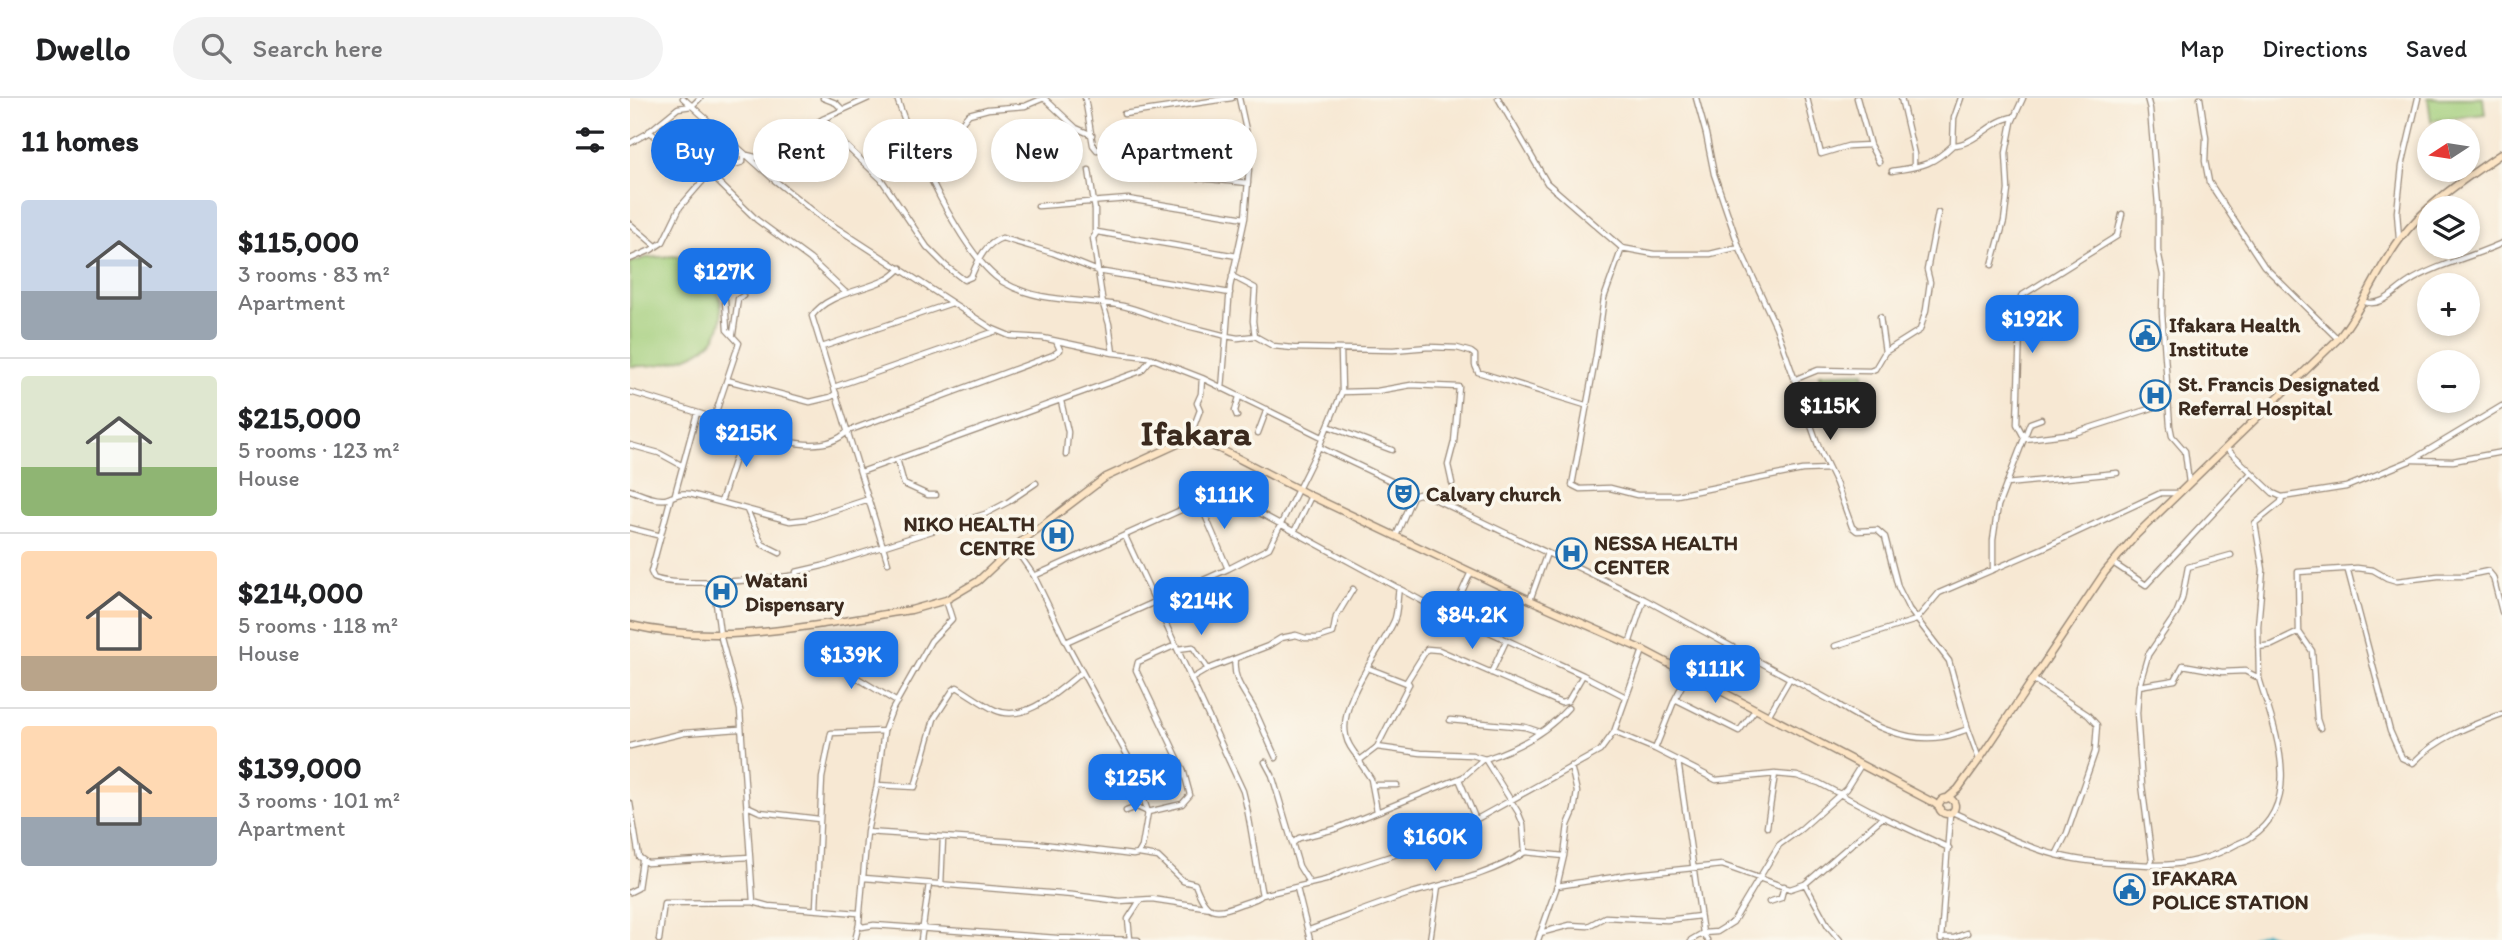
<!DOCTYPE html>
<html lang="en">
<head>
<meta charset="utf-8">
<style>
	body { margin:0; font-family:Itim,sans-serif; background:#f2f2f2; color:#202124; height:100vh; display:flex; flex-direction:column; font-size:26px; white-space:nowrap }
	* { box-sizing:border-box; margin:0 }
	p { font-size:23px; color:#757577 }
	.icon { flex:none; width:38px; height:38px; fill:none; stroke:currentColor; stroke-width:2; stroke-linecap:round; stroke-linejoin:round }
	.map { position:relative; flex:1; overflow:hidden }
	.details { display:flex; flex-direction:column; background:#fff; width:630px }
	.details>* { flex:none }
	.hud { position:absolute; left:21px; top:21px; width:665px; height:63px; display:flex; gap:14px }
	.needle { width:46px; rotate:258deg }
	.tools { position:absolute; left:1787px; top:21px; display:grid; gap:14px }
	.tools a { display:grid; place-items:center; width:63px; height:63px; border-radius:50%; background:#fff; box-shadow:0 4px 10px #0003; font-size:35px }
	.price { position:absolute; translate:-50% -60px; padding:0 16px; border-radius:14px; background:#1a73e8; color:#fff; font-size:23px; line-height:46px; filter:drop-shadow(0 2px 4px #0008) }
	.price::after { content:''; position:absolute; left:50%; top:42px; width:21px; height:16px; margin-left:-10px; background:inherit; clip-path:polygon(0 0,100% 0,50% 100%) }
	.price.active { background:#222; color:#fff }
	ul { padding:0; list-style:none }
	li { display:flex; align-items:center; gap:21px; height:175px; padding:0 21px }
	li+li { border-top:2px solid #e0e0e0 }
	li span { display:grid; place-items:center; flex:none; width:196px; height:140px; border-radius:7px; color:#555 }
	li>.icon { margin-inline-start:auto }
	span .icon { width:84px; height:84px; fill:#fffc; stroke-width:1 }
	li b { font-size:30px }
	h2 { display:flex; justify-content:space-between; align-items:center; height:84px; padding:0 21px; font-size:30px }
	.chip { padding:0 24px; border-radius:32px; background:#fff; box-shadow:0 4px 10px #0003; font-size:24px; line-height:63px }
	.chip.active { background:#1a73e8; color:#fff }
	header { display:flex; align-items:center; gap:42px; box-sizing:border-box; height:98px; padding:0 35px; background:#fff; border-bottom:2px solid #e0e0e0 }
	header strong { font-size:33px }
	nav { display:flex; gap:38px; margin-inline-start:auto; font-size:24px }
	.search { width:490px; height:63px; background:#f2f2f2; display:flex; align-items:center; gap:18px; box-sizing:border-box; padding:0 24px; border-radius:38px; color:#757577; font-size:26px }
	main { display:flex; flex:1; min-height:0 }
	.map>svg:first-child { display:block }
	.green { fill:#a2cd7a; stroke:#6e7c4c; stroke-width:2 }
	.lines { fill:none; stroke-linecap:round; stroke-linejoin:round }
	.river { stroke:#42aec0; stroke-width:7 }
	.minor-casing { stroke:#998978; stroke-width:7 }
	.secondary-casing { stroke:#998978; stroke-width:9 }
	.minor { stroke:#fff; stroke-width:4.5 }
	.secondary { stroke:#fde5c5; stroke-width:6 }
	.labels { text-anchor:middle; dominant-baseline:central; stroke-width:7; stroke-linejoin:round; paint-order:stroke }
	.poi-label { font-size:21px; font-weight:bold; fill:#3b2a1e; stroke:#fbf7ec; text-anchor:start }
	.town-label { font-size:35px; font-weight:bold; fill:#3b2a1e; stroke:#fbf7ec }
</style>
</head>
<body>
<header>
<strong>Dwello</strong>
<div class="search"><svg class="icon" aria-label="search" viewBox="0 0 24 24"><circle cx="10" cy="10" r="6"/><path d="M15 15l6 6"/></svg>Search here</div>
<nav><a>Map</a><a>Directions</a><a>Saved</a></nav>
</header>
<main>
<section class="details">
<h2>11 homes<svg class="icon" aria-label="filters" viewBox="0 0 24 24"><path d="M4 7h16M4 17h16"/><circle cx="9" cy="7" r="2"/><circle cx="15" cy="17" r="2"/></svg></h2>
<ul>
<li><span style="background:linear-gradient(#c9d6e8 65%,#9aa5b1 0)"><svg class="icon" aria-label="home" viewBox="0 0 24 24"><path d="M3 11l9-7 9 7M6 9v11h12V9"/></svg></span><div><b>$115,000</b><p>3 rooms · 83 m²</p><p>Apartment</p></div></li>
<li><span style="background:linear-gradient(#dfe7d0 65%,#8fb573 0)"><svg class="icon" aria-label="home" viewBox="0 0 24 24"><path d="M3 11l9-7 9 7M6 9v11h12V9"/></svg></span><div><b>$215,000</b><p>5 rooms · 123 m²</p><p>House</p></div></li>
<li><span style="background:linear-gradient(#ffd9b3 75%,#b9a48a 0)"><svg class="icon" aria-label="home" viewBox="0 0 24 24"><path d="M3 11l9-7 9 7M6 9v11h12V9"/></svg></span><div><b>$214,000</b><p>5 rooms · 118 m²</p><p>House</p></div></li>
<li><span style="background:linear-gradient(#ffd9b3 65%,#9aa5b1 0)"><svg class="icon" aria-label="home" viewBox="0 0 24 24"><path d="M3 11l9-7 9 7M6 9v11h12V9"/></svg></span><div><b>$139,000</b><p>3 rooms · 101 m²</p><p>Apartment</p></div></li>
</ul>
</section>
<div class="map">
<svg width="1872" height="842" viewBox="0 0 1872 842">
	<rect width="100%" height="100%" fill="#fbf7ec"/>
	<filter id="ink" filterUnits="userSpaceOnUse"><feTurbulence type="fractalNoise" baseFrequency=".0143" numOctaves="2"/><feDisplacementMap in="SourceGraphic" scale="14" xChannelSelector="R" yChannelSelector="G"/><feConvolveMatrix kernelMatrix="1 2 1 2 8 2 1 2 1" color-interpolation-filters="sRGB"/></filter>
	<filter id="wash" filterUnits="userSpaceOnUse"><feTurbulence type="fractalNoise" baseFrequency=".00686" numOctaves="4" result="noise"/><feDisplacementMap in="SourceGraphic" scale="28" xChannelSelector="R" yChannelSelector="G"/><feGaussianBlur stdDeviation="1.57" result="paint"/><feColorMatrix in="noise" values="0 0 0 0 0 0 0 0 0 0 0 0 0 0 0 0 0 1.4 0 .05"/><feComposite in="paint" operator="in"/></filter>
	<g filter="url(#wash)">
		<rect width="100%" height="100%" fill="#f7e8d3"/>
		<path class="green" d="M1798,0h55l2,16 -54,7z
			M44,158c8,2 19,3 25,8 21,16 32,58 12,78 -20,20 -55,25 -81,24v-103l15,-5z
			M1234,274l2,29 -44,2 -2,-29z"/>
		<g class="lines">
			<path class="river" d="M1624,842l12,-5 13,5"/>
		</g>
	</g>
	<g filter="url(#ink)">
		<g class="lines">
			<defs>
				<path id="minor" d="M53,0l90,81 50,40 168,109 19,8 33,2 70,15 35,4 54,21 120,59
					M193,0l13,5 6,6
					M267,0c14,45 66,160 106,184 37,22 79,16 120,24 14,3 27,9 40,13 21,7 42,11 63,17l12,2 17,-2 18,10 20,2 100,2 36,-3 28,1 14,4 4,3v10l3,7 107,33
					M455,0l8,47 4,5 70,-10 81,-1
					M868,0l49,85 75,65 32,6h56l29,-7
					M1066,0l10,36 8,40 25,73 37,80 43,121 17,35 16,44 5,4 20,-1 8,7 13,50 11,22 40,52 19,68 11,30
					M1177,0l14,56 27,-8 22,-1
					M1227,0l13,47 9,17
					M1271,0l13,56v13
					M1517,0l3,11 8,96v46l5,24 -1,38 8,113 2,10 13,15 4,32
					M1570,0l6,40 -1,23 4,21 55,84 74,73
					M494,16l108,-16
					M193,21l22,26 36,34 46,68 19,19 18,14 7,-3c7,-16 13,-33 31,-39
					M19,33l44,39 9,12
					M0,45l16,-9 32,-26 14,-2 8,-8
					M1323,47l1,-27 7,-20
					M285,51l39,-17 15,-18 19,-5 37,-3 19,-8 32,30 16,7
					M459,72l6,40v23l2,-1
					M1262,73c30,-5 39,-5 61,-26 22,0 39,-26 61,-28
					M80,76l47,46 53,39 36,34
					M559,79l59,6
					M408,108l90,-7 117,19
					M1492,116l-5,22 -96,60 -4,128 8,15 49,-6 78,-25
					M0,126l26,22
					M372,140l51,15 45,18 132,22
					M1769,141l-2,-27 5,-46 16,-68
					M992,150l-18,50 -8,57 -24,130 8,4 30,-1 27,7h40l125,-25 27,-1
					M0,161l21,-9 12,-8 17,-35 27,-31 14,-7 22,-7v-8l16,4 6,-2 58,-37 46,-21
					M1362,167l12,-44 4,-31 -2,-37 6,-31 11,-24
					M602,178l23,12 -2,33 2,15
					M1735,204c18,5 29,-11 44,-20 26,-17 64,-25 93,-39
					M1250,219l5,35
					M103,236l5,-35 5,-3
					M192,249l130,-44
					M483,255l-4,-29 -6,-20 -10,-66 4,-6 140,24
					M1166,281l22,-9 52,1 5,-2 10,-17 35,-22 6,-20 4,-28 -3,-12 11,-57
					M97,282l83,22 21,-5 5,-4
					M204,289l162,-56
					M592,291l8,-102 15,-69 4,-50 -1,-29 -9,-41
					M0,294c28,8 56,17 84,26 36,10 102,45 134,13l205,-76 7,-5 -4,-9
					M712,294l35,-1 34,-6 48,2 -5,55 -6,23 4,18
					M431,303l7,31 -2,23
					M607,318l-2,-5 4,-14
					M84,320l25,-75 -12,-13 -2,-30
					M564,328l6,-16 -3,-7 4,-9 1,-16
					M698,328l64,24
					M628,335l9,-24
					M0,347l29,8 22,12
					M689,349l72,34
					M1597,351l46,44 9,4 64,-10 66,-27 90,-54
					M267,361l7,25 24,11h8
					M1783,362l40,1 49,-9
					M231,374l280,-101 11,-13
					M1376,386l111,-11
					M0,392c11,4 25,11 36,9 10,-3 13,-7 24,-5l100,27 18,-2 61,-20
					M45,396l22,-81
					M41,399l-20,75 3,6c21,10 116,1 143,-3
					M569,403l29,68
					M91,404l24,-74
					M117,412l15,34 18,9
					M0,430l31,8
					M664,434l17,-36
					M495,438l118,255c9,35 12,70 19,104l64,-15 16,-8 95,-31 163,-90 14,-19
					M766,438l17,-40 6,-2 7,1 218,104 193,105c28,19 69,39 104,33 9,-1 18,-5 27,-8
					M258,465l-76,-247c16,-23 52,-25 75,-37 5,-2 10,-7 14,-11
					M1483,465l33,22 105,-112
					M1363,472v-30l5,-34 32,-83 11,-4
					M1718,473l42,160 12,27 11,5c24,-25 56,-37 89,-49
					M166,474l26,-6 163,-52 23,-12 28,-19
					M404,478l187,-84 201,109 161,74 43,22
					M83,482l7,54 20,76 13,192 15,4 90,7
					M769,490c-2,10 -1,24 -5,33 -14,31 -56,81 -48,115 2,10 8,16 14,24l17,-13 44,6 51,2 13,4 33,53 5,12 2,28
					M316,502l6,19 -21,22 -39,69 -8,21 -7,54 -10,47 -8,91 3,4 12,-2 183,13 81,2
					M900,502l17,-47
					M821,517l20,-43
					M436,544l162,-73 41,-21 50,-101 23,-55 -1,-42
					M999,546l15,-45
					M1205,548l81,-26 23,-27 104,-45 118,-55h17
					M1628,549l14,-2 27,-13
					M548,551l15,-2 15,22
					M1013,552l-29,82 41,17 20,-50 13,-25
					M191,558l76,46
					M605,561c-3,22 11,34 20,52 7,15 14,32 21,47
					M738,570l41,16 -32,63
					M861,575l15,-32
					M1629,580l-1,-52 5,-56 -8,-47 26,-21 1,-5
					M561,581l17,-10 60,-23 13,-8 15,-3 9,3h13l15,-5 3,-16 17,-28
					M1404,582l54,35 9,10 -2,27 -28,81 -11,22
					M779,586l-2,-3 20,-32 12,1 122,53 7,-2 15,-26
					M1509,588l36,-6 8,-15 39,7 23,-1 14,7c14,48 47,123 -8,159 -4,3 -9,5 -14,7 -28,16 -55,22 -87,21
					M1045,601l64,32 16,-21
					M1138,618l22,-38
					M820,622l75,7 15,5
					M1690,630l-3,-9 -5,-68 -13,-19 -1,-60 59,-4 16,2 14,8 10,3 41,-5h26l24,-5 5,6 9,35
					M0,648l54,-13 55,-4
					M1025,651l61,31 59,-6 22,2 22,7 64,34 66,31
					M855,661c31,-10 61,-26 83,-51
					M730,662l1,4 10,15 6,32
					M1048,663l25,172 -12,7
					M635,664l7,13 27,91 11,18
					M829,681l17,41
					M247,687l38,2 19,-68 19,-29 4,-3c12,7 25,17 38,23 31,14 65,-21 87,-38
					M742,687h25
					M0,705l9,54 8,6 103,-6
					M117,708l13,6 59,7
					M496,713l11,-4 11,5 34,-8 8,-9 -7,-26 -47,-99 2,-8 38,-17
					M1322,714c35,15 69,34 105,43 30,8 61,8 92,10l3,-5 -10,-75 -5,-72 2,-27 9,-31 28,-41 6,-15 6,-32 43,-12
					M1137,729l8,-53
					M237,734l168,11 98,12 5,-1 4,-7 6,-35 -16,-48 -66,-122 -32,-66 -20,-29
					M663,745l6,-5 36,-9 128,-52 19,-17
					M509,756l19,3 25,24 12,3c11,29 18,31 46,20 8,-3 15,-4 21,-9
					M234,780l209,17 46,6 33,-2 59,9
					M1175,786l23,42 12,14
					M311,787l2,-47
					M927,788l70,-11 95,-10 68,24 15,-5 78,-67
					M667,790l13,52
					M0,794l8,-4 4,-27
					M1139,804l12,-4 3,-12
					M186,810l6,-130 9,-45 53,-2
					M679,832c34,-12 68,-26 103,-37 39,-11 79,-18 113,-41l39,4
					M910,835l30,-8 18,1 17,-9 62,3 33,-4
					M1311,840h13l13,-5
					M500,841l-2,-20 11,-17
					M29,842l5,-37 89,-1
					M225,842l4,-16
					M291,842l8,-56
					M800,842l8,-54
					M908,842l19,-54 7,-30 4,-31 6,-14 3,-19 -6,-26
					M1077,842l-4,-7 14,-1 16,-10 46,-77 22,-16 45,-40 15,-24
					M1311,842l9,-127"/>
				<path id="secondary" d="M0,527c93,22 189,-1 281,-15l35,-10 32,-19 36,-34 92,-70 74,-34 20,-1 20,7 91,47 219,104 113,50 291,153 7,6
					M1309 708a8 8 0 1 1 16 0a8 8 0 1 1-16 0Z
					M1316,701l12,-10 21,-29 126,-188 31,-37 202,-196c26,-32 38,-68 62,-100 28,-37 65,-60 102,-86"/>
			</defs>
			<use href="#minor" class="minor-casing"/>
			<use href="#secondary" class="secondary-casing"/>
			<use href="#minor" class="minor"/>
			<use href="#secondary" class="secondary"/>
		</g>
	</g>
	<defs>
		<symbol id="civic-ring" viewBox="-11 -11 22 22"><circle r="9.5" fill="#fbf7ec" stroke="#1f6fb2" stroke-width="1.5"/><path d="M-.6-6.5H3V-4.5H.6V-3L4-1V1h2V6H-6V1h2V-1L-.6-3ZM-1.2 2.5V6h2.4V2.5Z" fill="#1f6fb2"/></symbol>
		<symbol id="hospital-ring" viewBox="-11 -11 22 22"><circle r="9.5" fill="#fbf7ec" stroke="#1f6fb2" stroke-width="1.5"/><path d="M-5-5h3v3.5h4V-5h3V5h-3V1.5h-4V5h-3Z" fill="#1f6fb2"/></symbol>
		<symbol id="theatre-ring" viewBox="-11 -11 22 22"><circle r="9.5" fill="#fbf7ec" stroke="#1f6fb2" stroke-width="1.5"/><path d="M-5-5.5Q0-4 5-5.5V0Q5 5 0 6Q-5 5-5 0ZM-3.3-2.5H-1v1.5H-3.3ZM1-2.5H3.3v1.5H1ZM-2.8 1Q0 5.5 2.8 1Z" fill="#1f6fb2"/></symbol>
	</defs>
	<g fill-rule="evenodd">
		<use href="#civic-ring" x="1498" y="220" width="35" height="35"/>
		<use href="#hospital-ring" x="1508" y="280" width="35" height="35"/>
		<use href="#theatre-ring" x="756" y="378" width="35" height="35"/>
		<use href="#hospital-ring" x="410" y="420" width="35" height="35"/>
		<use href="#hospital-ring" x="924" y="438" width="35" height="35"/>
		<use href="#hospital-ring" x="74" y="476" width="35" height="35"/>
		<use href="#civic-ring" x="1482" y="774" width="35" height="35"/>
	</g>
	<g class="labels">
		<g class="poi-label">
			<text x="1539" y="226">Ifakara Health<tspan x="1539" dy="24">Institute</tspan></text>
			<text x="1548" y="285">St. Francis Designated<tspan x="1548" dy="24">Referral Hospital</tspan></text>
			<text x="796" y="395">Calvary church</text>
			<text x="405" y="425" text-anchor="end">NIKO HEALTH<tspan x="405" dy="24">CENTRE</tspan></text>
			<text x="964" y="444">NESSA HEALTH<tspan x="964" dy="24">CENTER</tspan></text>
			<text x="115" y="481">Watani<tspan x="115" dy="24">Dispensary</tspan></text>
			<text x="1522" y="779">IFAKARA<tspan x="1522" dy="24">POLICE STATION</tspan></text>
		</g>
		<g class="town-label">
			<text x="566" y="335">Ifakara</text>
		</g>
	</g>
</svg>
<div class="tools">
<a><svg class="needle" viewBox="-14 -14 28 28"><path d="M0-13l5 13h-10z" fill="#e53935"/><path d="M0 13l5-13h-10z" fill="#757577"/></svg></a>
<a><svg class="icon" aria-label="layers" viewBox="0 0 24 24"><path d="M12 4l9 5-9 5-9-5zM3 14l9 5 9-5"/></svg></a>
<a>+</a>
<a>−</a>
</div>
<b class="price" style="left:94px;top:210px">$127K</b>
<b class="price" style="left:1402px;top:257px">$192K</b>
<b class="price active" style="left:1200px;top:344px">$115K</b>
<b class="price" style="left:116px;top:371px">$215K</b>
<b class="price" style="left:594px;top:433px">$111K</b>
<b class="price" style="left:571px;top:539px">$214K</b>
<b class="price" style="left:842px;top:553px">$84.2K</b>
<b class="price" style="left:221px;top:593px">$139K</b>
<b class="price" style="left:1085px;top:607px">$111K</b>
<b class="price" style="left:505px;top:716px">$125K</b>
<b class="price" style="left:805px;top:775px">$160K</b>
<div class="hud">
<a class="chip active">Buy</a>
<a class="chip">Rent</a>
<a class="chip">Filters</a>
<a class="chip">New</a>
<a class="chip">Apartment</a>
</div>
</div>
</main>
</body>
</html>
